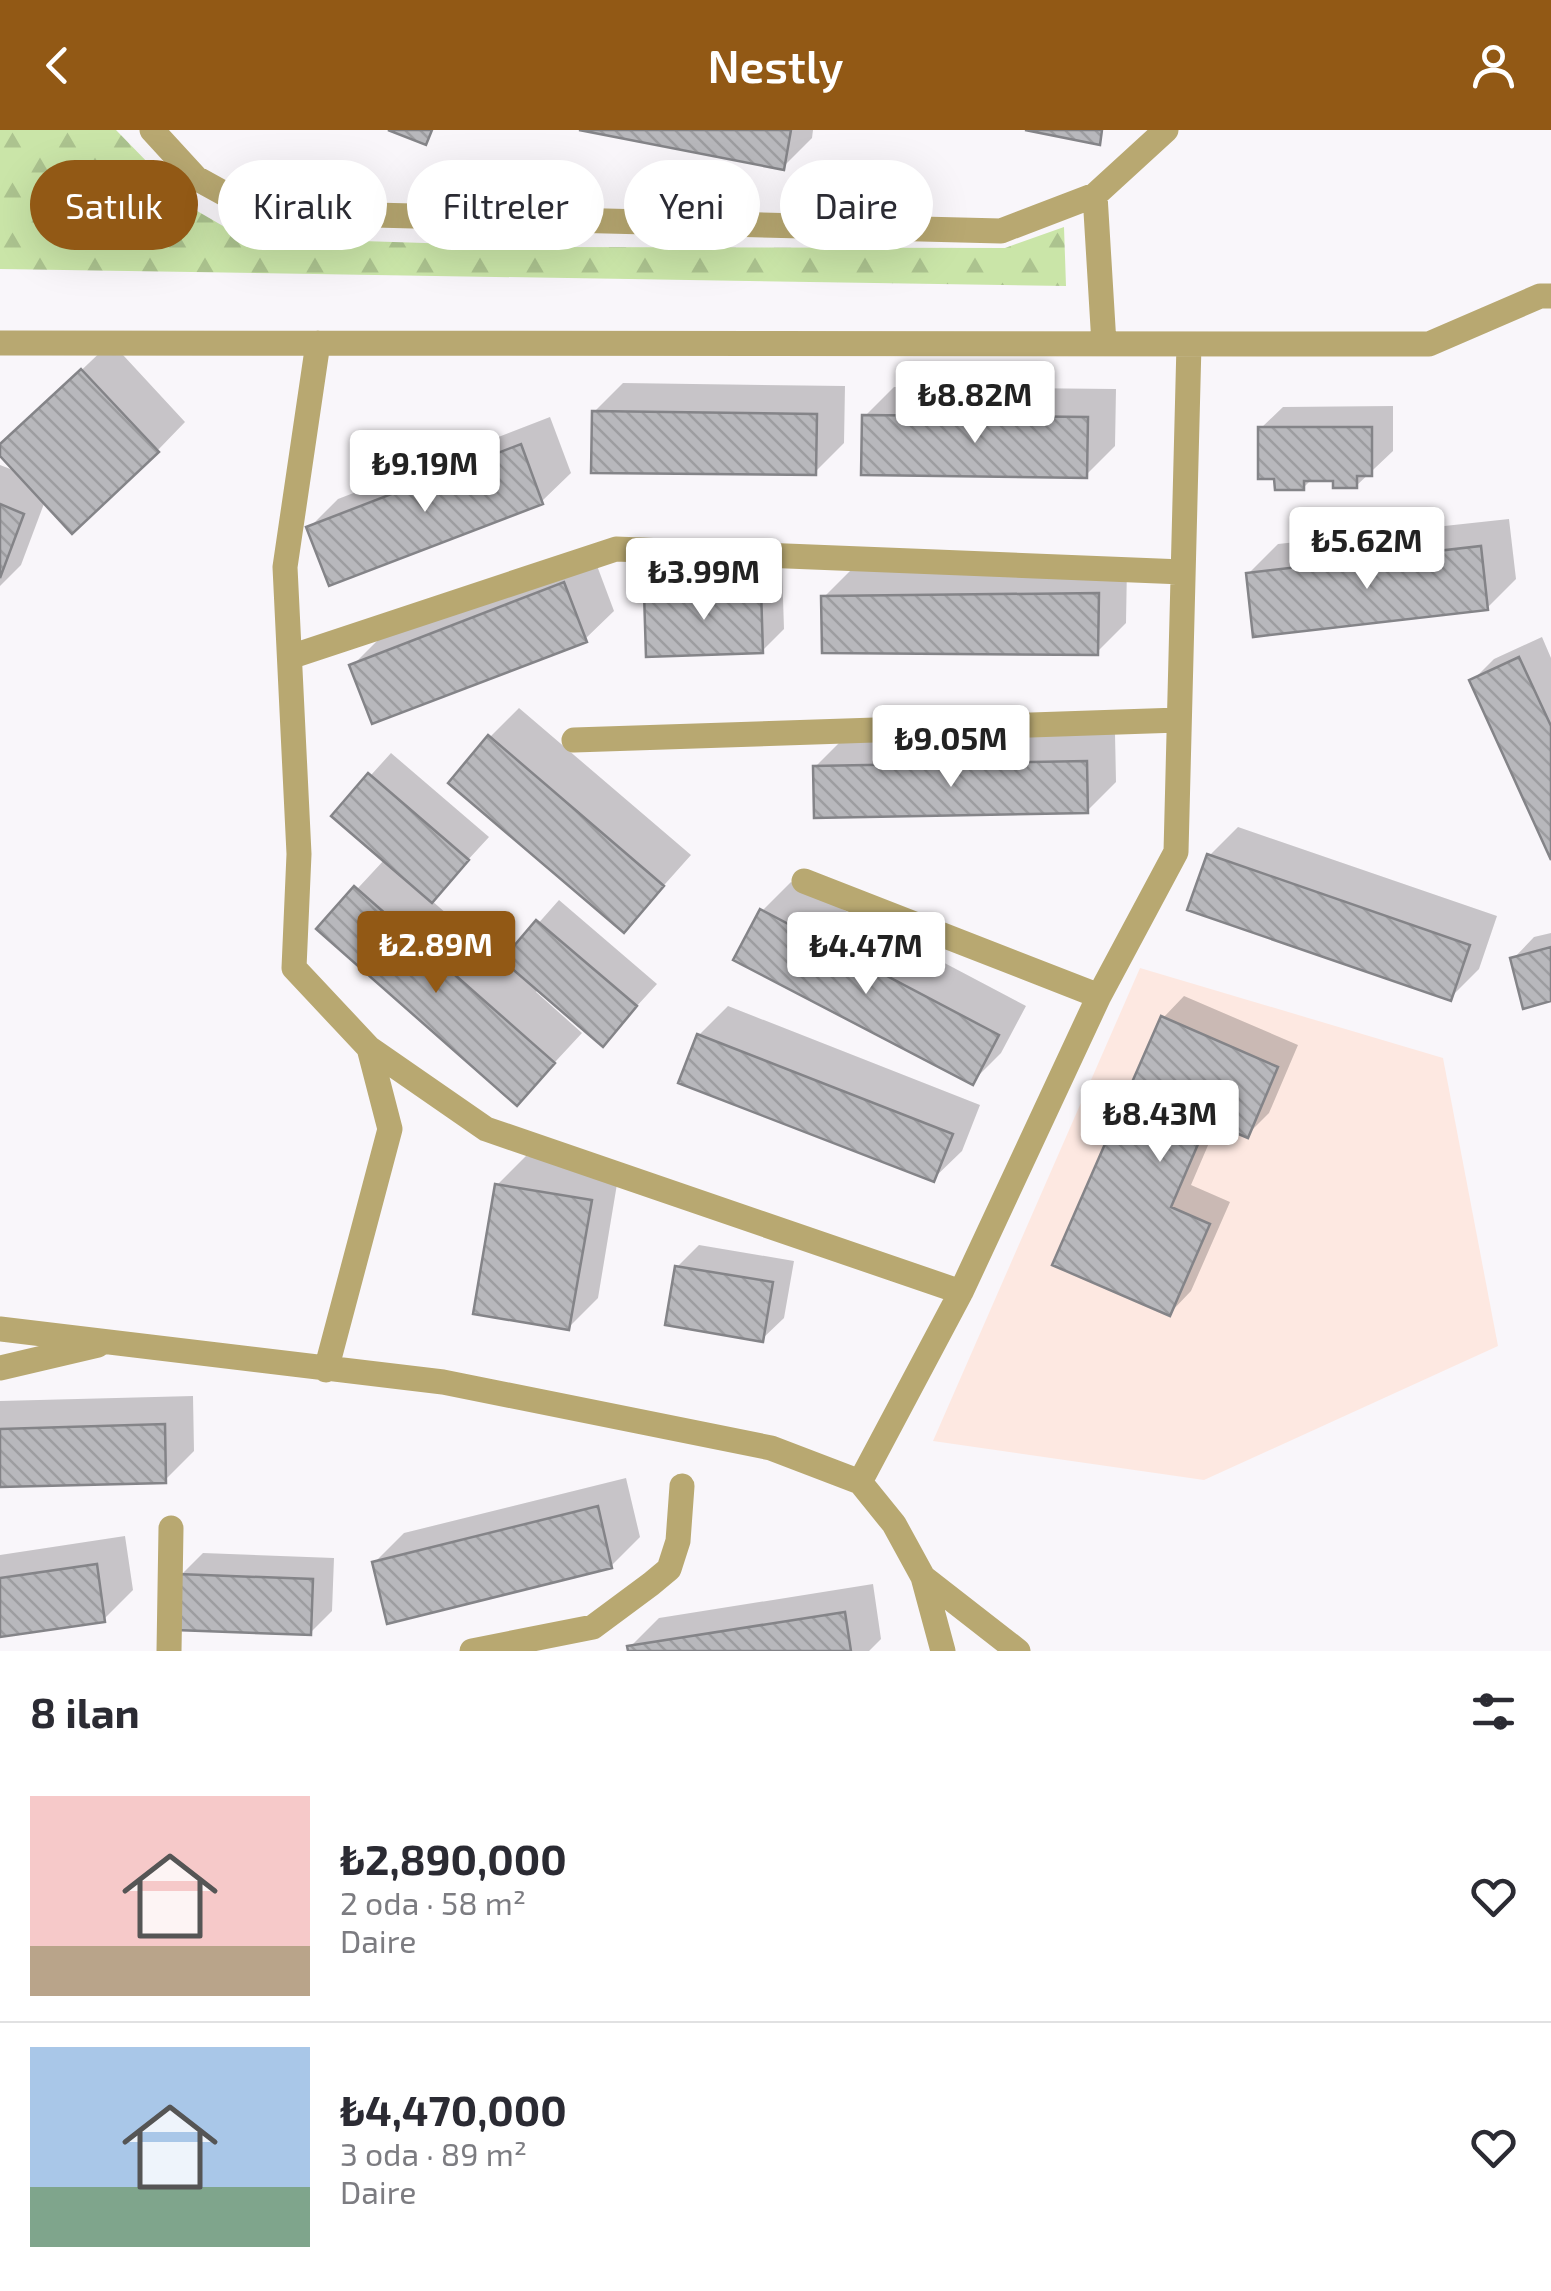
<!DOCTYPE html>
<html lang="tr">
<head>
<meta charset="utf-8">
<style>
	body { margin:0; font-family:"Exo 2",sans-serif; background:#f7f7f7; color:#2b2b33; height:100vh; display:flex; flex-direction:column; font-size:38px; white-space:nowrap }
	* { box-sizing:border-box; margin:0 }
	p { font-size:32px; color:#7c7c81 }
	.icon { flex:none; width:55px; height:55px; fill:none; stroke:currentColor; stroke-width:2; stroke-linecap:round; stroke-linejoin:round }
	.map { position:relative; height:1521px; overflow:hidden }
	.side { display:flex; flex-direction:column; background:#fff; flex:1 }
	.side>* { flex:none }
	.banner { position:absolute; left:30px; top:30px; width:1000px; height:90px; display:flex; gap:20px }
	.price { position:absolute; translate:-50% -85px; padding:0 22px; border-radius:10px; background:#fff; color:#222; font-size:32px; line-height:65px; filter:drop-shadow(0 2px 5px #0008) }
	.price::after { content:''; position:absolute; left:50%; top:60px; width:30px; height:22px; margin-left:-15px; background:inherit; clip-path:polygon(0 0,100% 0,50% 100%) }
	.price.current { background:#925915; color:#fff }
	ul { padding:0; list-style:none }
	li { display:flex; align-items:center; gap:30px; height:250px; padding:0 30px }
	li+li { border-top:2px solid #e1e1e2 }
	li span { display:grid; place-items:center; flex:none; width:280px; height:200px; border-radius:0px; color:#555 }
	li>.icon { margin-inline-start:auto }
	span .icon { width:120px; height:120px; fill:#fffc; stroke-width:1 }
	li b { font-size:42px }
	h2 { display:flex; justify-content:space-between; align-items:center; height:120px; padding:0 30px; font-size:42px }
	.pill { padding:0 35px; border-radius:45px; background:#fff; box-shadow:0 10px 40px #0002; font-size:35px; line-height:90px }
	.pill.current { background:#925915; color:#fff }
	header { display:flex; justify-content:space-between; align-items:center; height:130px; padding:0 30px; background:#925915; color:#fff; font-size:45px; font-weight:600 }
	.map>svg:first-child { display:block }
	.education { fill:#fde8e1 }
	.forest { fill:url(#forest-firs) }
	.shadow { fill:#0003 }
	.building { fill:url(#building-back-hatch); stroke:#848488; stroke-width:2.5 }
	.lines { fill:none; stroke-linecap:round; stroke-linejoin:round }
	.minor { stroke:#b8a871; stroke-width:25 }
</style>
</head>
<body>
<header><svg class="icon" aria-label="back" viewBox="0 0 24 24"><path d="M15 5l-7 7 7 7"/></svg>Nestly<svg class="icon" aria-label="person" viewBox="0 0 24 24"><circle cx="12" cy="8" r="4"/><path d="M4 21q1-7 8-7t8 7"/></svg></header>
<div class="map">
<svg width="1551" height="1521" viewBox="0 0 1551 1521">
	<defs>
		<pattern id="forest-firs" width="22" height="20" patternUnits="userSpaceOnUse" patternTransform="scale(2.5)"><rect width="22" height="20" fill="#cae5a8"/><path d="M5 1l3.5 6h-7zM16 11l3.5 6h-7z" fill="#acc38f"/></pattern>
		<pattern id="building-back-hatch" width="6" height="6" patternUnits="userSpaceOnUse" patternTransform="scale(2.5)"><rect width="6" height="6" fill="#b8b8bc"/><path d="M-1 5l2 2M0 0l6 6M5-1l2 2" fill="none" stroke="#9d9da0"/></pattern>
	</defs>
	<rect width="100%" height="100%" fill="#f9f6fa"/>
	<path class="education" d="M1140,838l303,90 55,288 -294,134 -271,-39z"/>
	<path class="forest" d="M0,0h116l76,78 31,18 46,12 281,9 455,1 59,-21 2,59 -1066,-17z"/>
	<path class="shadow" d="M592,0h221l-1,8 -29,29z
		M111,212l74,80 -28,29 -112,50 -24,64 -21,21v-121l18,7 -18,-20v-4z
		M623,253l222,3 -1,57 -29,29 -221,-60z
		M894,257l222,2 -1,57 -29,29 -221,-59z
		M1393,276v45l-37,35 -21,-7h-23l-9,9 -42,-60 22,-21z
		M550,287l21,56 -29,28 -233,27 29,-29z
		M1509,389l7,60 -29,29 -238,-35 29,-29z
		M593,425l21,56 -29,28 -233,27 29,-29z
		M1127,435l-1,58 -29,29 -273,-55 29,-29z
		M782,438l2,61 -22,22 -116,-57 22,-22z
		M1542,507l9,21v196l-79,-173 22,-22z
		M519,578l172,147 -67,75 -134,-193z
		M1115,603l1,49 -29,29 -272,-44 29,-29z
		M391,623l98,84 -58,63 72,63 56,-63 98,84 -54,59 -64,-55 -3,4 46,41 -65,70 -197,-174 65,-70 -51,-43z
		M1238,697l259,89 -18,53 -29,29 -241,-142z
		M791,752l235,124 -25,47 -29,29 -210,-171z
		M1551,803v66l-38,-40 21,-22z
		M1184,866l114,49 -29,68 -22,22 -29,-13 -27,63 39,17 -39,89 -21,22 -7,-295z
		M728,876l252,99 -18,46 -29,28 -234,-144z
		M526,1026l93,16 -21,126 -29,29 -72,-142z
		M699,1115l95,16 -10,57 -22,21 -85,-72z
		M193,1266l1,55 -29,29 -165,4v-83z
		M626,1348l14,59 -29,29 -236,-4 29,-29z
		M125,1406l8,54 -29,29 -104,16v-80z
		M203,1423l131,5 -2,53 -22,22 -129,-58z
		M873,1454l8,55 -12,12h-239v-4l29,-29z"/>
	<path class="building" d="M388,0h44l-6,15z
		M579,0h212l-7,40z
		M1025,0h77l-2,15z
		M81,239l78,83 -87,82 -72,-78v-12z
		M592,281l225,3 -1,61 -225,-2z
		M862,285l226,2 -1,61 -226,-3z
		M1258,297h114v49h-15v12h-24v-7h-29v9h-29l-1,-11h-16z
		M521,314l22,60 -214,82 -23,-59z
		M0,374l24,10 -24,64z
		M1481,416l7,64 -235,27 -7,-64z
		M564,452l23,60 -215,82 -23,-59z
		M761,459l2,64 -117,4 -2,-64z
		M1099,463l-1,62 -276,-2 -1,-57z
		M1519,527l32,69v134l-82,-180z
		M488,605l176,151 -40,47 -176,-150z
		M1087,631l1,52 -274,5 -1,-52z
		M368,643l101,87 -37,43 -101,-87z
		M1207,724l263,91 -19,56 -264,-91z
		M354,756l201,177 -38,43 -201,-177z
		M760,779l239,126 -26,50 -240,-125z
		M536,790l101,86 -34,41 -101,-87z
		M1551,817v54l-28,8 -13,-51z
		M1161,886l117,51 -30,71 -40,-17 -37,86 39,17 -40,92 -118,-51z
		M697,904l256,100 -19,48 -256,-99z
		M495,1054l97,16 -23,130 -96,-16z
		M675,1136l98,16 -10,60 -98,-17z
		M165,1294l1,59 -166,4v-58z
		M598,1376l14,62 -225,56 -15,-62z
		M97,1434l8,58 -105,15v-59z
		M178,1444l135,5 -2,56 -135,-5z
		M845,1482l6,39h-223l-1,-5z"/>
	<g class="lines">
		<path class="minor" d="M152,0l44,48 62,34 743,19 94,-36 71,-65
			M1095,65l9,149
			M0,213l1429,1 111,-48h11
			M318,213l-33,224 14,287 -5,114 75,80 117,81 475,163
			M290,527l326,-108 567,23
			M574,610l605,-20
			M804,751l295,115
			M0,1199l443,53 328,66 89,34 34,42 29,53 20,74
			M0,1238l98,-23
			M326,1240l64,-241 -21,-81
			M860,1352l101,-190 138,-296 77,-144 13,-508
			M923,1447l95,74
			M169,1521l2,-123
			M472,1521l121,-24 58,-43 18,-15 9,-28 4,-55"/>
	</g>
</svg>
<b class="price" style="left:975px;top:316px">₺8.82M</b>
<b class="price" style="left:425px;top:385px">₺9.19M</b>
<b class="price" style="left:1367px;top:462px">₺5.62M</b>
<b class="price" style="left:704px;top:493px">₺3.99M</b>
<b class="price" style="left:951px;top:660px">₺9.05M</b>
<b class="price current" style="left:436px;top:866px">₺2.89M</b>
<b class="price" style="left:866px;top:867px">₺4.47M</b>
<b class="price" style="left:1160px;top:1035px">₺8.43M</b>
<div class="banner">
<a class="pill current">Satılık</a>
<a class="pill">Kiralık</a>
<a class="pill">Filtreler</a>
<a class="pill">Yeni</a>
<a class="pill">Daire</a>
</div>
</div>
<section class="side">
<h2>8 ilan<svg class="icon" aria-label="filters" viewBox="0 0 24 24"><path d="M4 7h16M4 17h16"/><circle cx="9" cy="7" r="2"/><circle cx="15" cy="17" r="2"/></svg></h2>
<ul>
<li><span style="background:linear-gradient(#f6c9c9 75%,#b9a48a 0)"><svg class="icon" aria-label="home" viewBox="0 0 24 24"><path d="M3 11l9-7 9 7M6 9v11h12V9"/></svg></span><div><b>₺2,890,000</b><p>2 oda · 58 m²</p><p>Daire</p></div><svg class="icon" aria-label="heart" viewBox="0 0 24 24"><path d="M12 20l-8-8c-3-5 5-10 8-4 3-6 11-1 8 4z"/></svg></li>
<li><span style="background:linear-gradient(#a9c7e8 70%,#7fa58c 0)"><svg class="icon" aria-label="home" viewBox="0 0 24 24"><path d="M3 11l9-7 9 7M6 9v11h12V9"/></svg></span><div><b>₺4,470,000</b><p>3 oda · 89 m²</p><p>Daire</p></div><svg class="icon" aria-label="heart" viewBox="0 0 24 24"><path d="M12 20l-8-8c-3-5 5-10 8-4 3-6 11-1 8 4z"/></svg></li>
</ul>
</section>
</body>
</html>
